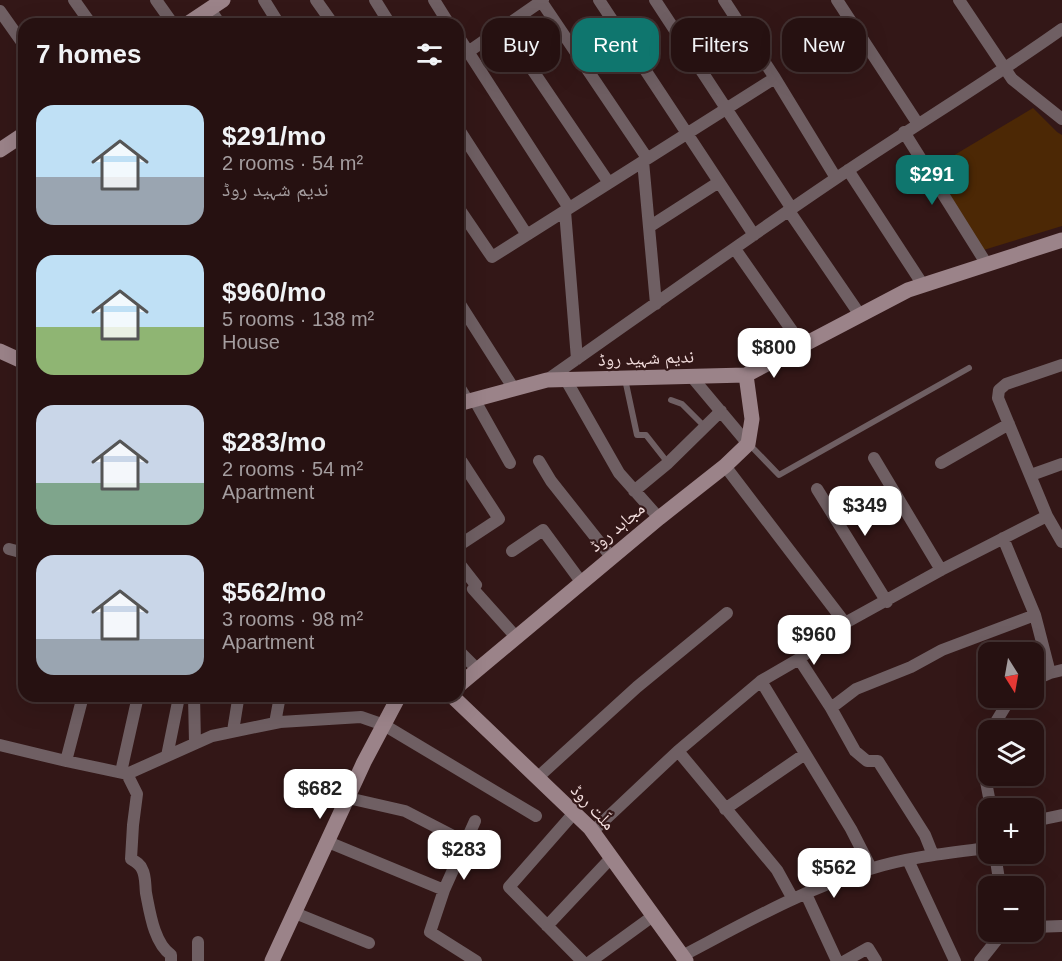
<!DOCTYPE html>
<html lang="en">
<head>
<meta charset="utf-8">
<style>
	body { margin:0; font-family:Arial,"Noto Naskh Arabic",sans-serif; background:#2e1a1a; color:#f1f3f6; height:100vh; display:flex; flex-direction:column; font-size:22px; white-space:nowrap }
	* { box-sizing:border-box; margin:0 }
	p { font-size:20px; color:#a49d9f }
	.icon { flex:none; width:33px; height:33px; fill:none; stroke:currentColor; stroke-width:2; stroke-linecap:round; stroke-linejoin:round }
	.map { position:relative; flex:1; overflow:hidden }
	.details { position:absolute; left:18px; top:18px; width:446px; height:684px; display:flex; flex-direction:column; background:#261111; border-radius:18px; box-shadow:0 6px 24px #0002,0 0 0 2px #423131 }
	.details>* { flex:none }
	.top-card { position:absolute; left:482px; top:18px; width:490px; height:54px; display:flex; gap:12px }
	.needle { width:39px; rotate:169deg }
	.controls { position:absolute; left:978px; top:642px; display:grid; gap:12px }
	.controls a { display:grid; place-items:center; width:66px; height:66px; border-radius:12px; background:#261111; box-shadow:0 6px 24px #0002,0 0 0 2px #423131; font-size:30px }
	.price { position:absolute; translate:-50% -51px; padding:0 14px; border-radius:12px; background:#fff; color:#222; font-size:20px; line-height:39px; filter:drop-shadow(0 2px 3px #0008) }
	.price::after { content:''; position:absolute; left:50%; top:36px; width:18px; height:14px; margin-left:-9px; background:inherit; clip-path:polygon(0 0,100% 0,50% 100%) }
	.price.selected { background:#0f766e; color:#fff }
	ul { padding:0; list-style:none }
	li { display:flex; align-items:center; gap:18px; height:150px; padding:0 18px }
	li span { display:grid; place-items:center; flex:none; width:168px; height:120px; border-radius:18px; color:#555 }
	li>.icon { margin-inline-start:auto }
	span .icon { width:72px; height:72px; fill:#fffc; stroke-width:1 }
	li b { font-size:26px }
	h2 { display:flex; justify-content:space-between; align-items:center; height:72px; padding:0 18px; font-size:26px }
	.pill { padding:0 21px; border-radius:18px; background:#261111; box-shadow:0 6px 24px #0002,0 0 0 2px #423131; font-size:21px; line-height:54px }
	.pill.selected { background:#0f766e; color:#fff }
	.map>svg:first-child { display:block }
	.green { fill:#4c2805 }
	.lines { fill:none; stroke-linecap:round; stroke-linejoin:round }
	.lane { stroke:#6f5f63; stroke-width:6 }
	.street { stroke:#6f5f63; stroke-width:12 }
	.secondary { stroke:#9b8389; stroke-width:15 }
	.labels { text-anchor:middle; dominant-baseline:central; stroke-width:4.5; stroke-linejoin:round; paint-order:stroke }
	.street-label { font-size:18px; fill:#f3dede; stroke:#331717 }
</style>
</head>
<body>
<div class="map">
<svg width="1062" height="961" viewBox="0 0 1062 961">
	<rect width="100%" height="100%" fill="#331717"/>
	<path class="green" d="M1033,108l24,24 5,3v91l-85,26 -46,-83z"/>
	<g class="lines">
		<path class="lane" d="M625,379l12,56h9l22,28
			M671,400l11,4 23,23
			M749,444l30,31 190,-107"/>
		<path class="street" d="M74,0l17,24
			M156,0l17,24
			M264,0l15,24
			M316,0l17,24
			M375,0l15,24
			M434,0l15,24
			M599,0l155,235
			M655,0l137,209
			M724,0l51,78 61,100
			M837,0l81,124
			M959,0l53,79 50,40
			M541,1l106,157
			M210,9l10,15
			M0,11l24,34
			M504,28l105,155
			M458,36l111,172
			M468,52l75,-52
			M458,128l69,107
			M904,132l82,131
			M643,161l13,143
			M848,170l75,115
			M458,207l34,50 283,-179
			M565,211l12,148
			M789,211l71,104
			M649,227l70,-45
			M735,249l67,96
			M458,301l56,88
			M1062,365l-56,19 -7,6 -1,8 49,118 15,26
			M691,376l57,68
			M547,380c97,-68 193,-137 291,-203 74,-50 151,-96 224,-148
			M566,380l53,93 40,45
			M458,385l10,16
			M474,399l36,64
			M874,458l67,112
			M539,461l12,20 61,77
			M941,463l68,-39
			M725,466l120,157
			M458,467l4,-5 37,57 -41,27
			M1031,475l31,-11
			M817,489l70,113
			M634,491l34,-28 53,-52
			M1003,538l32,77 15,58
			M9,549l15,4
			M512,551l31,-21 39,53
			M458,562l18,23 -3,4 43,48
			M458,650l19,19
			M799,659l32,49
			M1034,680l16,-7 12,-3
			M761,681l90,148 20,39
			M194,696l1,47
			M275,723l5,-27
			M991,730l17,-28 4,-4
			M233,731l5,-31
			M988,737l-5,29 8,42
			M0,745l66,16 61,13 85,-38 68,-14 81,-5 23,8 152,91
			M678,751l99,119 16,29
			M167,756l12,-59
			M66,761l17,-65
			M121,772l17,-76
			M127,774l10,20 -4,31 -2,34c5,3 9,5 11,10 4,7 3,16 4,24 4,20 8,50 25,62v6
			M537,778l100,-91 90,-74
			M348,798l57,13 60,31
			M725,809l80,-55
			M574,813l-65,74 73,74
			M475,821l-31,69 -14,42 46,29
			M1034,821l28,-6
			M592,832l86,-81 83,-70 38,-22 46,-36 96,-53 106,-54
			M328,842l116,48
			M995,854l5,32
			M933,855l-8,-20 -47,-74h-11l-12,-10 -24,-43 25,-19 55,-22 31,-17 93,-35
			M908,860l47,101
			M806,894l31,67
			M295,913l74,30
			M547,926l64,-68
			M1034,927l28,-1
			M682,956c61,-32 122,-67 188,-87 38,-12 79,-16 118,-21
			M198,961v-19
			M591,961l62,-45
			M845,961l23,-13 8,13
			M980,961l23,-29"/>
		<path class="secondary" d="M187,24l36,-24
			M0,150l24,-16
			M0,351l24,11
			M458,404l89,-24 199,-5 162,-85 154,-50
			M458,686l201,-168 66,-52 23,-22 4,-25 -6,-44
			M452,696l138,132 96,133
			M272,961l92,-199 35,-66"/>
	</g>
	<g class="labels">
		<g class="street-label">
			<text transform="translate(646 358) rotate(-2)">ندیم شہید روڈ</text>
			<text transform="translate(617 527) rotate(-40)">مجاہد روڈ</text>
			<text transform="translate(593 807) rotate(47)">ملّت روڈ</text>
		</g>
	</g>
</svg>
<div class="controls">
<a><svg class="needle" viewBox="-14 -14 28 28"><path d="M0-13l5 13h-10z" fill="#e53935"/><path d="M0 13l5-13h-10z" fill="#a49d9f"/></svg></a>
<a><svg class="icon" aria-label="layers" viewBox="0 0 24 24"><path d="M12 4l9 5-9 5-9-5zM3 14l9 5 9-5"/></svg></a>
<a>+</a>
<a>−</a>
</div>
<b class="price selected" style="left:932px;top:206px">$291</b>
<b class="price" style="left:774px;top:379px">$800</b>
<b class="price" style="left:865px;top:537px">$349</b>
<b class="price" style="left:814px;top:666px">$960</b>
<b class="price" style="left:320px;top:820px">$682</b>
<b class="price" style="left:464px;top:881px">$283</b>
<b class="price" style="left:834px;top:899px">$562</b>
<div class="top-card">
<a class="pill">Buy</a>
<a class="pill selected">Rent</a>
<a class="pill">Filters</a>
<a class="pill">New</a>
</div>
<section class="details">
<h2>7 homes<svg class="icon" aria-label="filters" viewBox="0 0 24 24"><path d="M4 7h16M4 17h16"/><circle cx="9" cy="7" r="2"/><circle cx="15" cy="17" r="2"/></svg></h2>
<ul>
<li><span style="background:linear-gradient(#bfe0f5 60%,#9aa5b1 0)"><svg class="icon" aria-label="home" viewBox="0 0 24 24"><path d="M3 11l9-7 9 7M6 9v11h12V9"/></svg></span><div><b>$291/mo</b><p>2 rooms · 54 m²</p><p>ندیم شہید روڈ</p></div></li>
<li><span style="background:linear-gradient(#bfe0f5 60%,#8fb573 0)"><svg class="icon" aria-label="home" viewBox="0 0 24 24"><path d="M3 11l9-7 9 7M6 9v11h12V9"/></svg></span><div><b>$960/mo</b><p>5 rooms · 138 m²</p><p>House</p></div></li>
<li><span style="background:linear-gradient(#c9d6e8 65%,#7fa58c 0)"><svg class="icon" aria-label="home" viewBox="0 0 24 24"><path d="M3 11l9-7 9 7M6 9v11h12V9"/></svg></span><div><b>$283/mo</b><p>2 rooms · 54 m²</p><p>Apartment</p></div></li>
<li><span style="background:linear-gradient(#c9d6e8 70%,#9aa5b1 0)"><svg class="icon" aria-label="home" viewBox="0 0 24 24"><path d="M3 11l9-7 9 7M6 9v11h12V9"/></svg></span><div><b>$562/mo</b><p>3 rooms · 98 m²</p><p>Apartment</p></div></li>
</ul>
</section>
</div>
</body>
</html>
